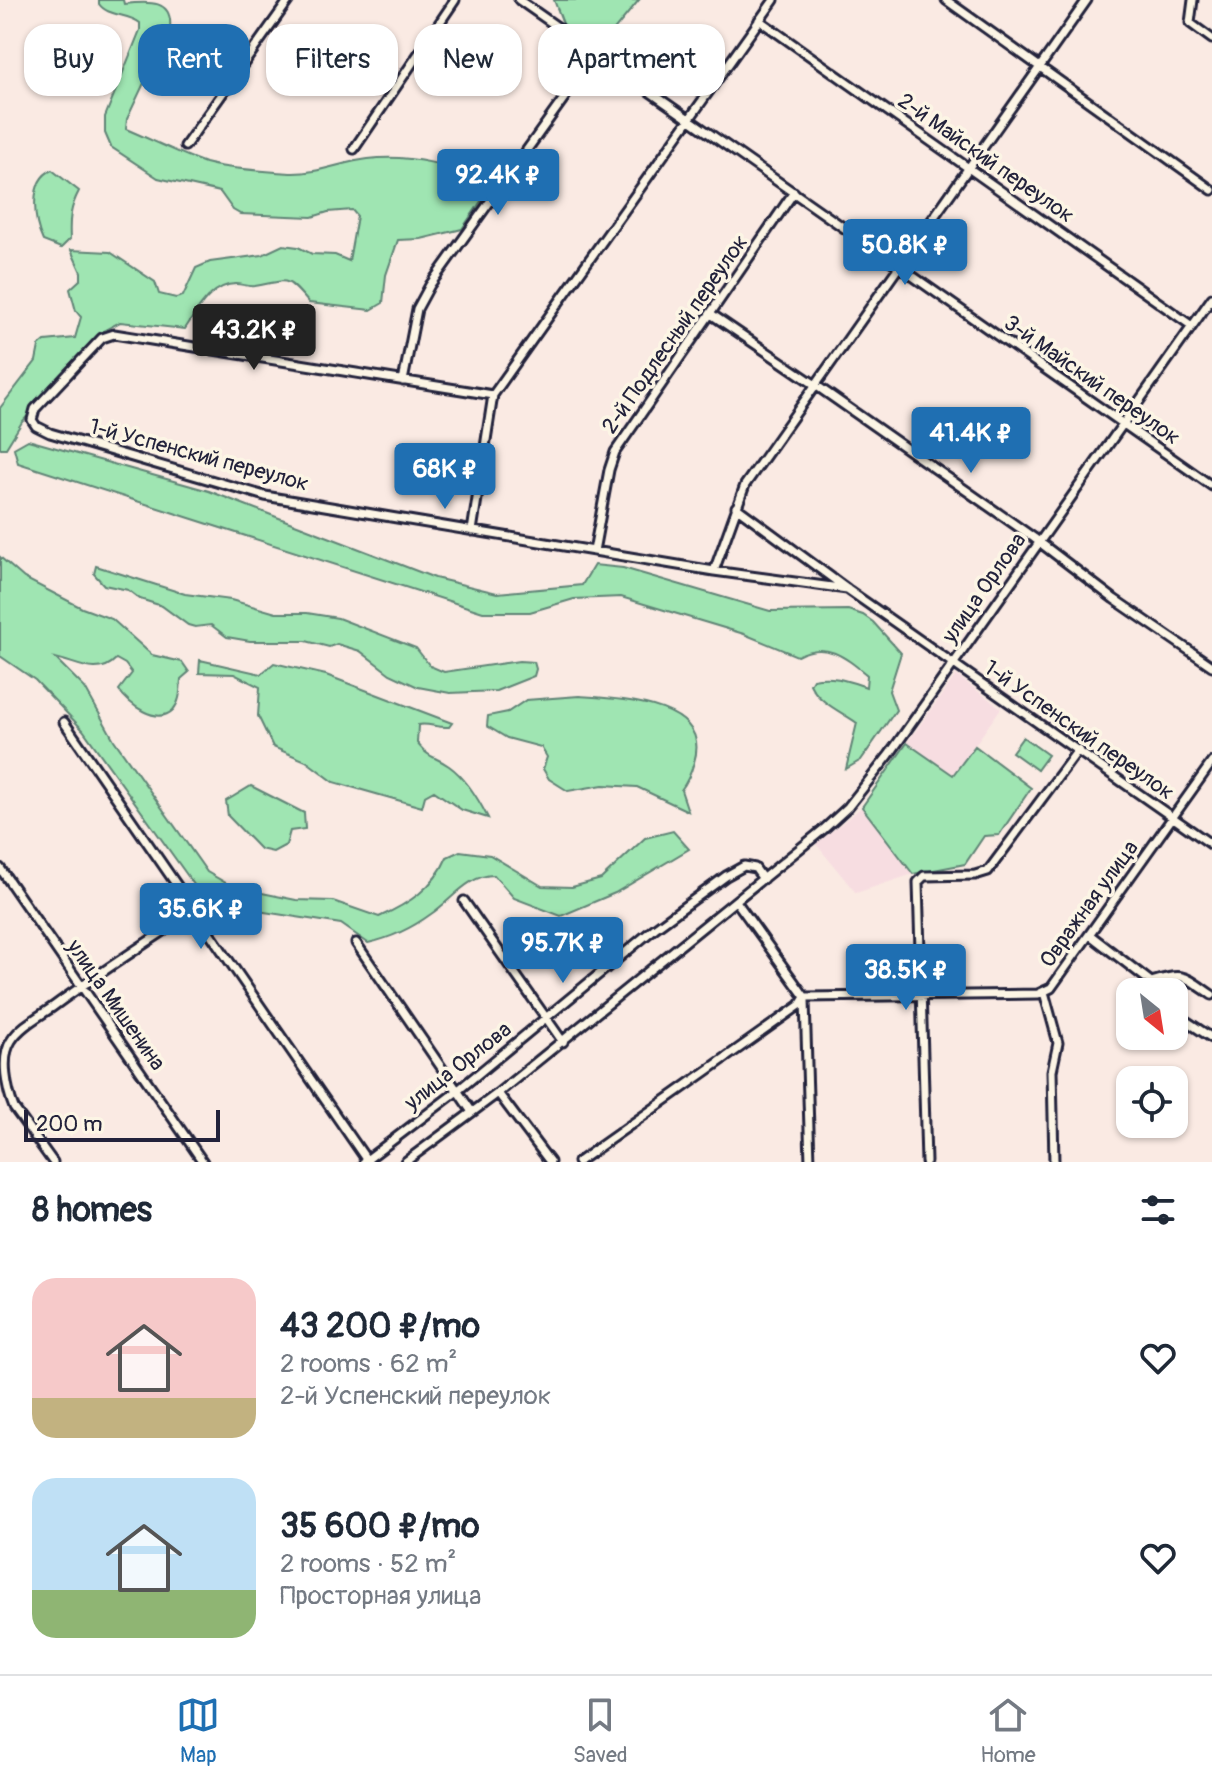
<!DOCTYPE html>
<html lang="en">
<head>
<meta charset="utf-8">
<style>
	body { margin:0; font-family:Pangolin,sans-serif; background:#f6f6f7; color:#1f2937; height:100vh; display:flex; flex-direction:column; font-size:30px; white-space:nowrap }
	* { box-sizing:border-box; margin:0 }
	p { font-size:26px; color:#747a83 }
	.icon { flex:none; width:44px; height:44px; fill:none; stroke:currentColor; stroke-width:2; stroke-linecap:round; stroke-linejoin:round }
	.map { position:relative; height:1162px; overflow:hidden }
	.side { display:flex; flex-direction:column; background:#fff; flex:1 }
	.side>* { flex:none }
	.hud { position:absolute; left:24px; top:24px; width:800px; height:72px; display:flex; gap:16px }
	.needle { width:52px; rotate:150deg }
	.fabs { position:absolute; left:1116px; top:978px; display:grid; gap:16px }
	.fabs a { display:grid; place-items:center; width:72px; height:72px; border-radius:16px; background:#fff; box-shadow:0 2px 6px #0004; font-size:40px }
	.scale { position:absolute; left:24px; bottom:20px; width:196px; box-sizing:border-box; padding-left:8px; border:4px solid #22223b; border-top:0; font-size:22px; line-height:28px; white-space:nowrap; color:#22223b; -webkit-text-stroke:6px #fcf5e5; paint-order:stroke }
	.price { position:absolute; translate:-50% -68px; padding:0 18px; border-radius:8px; background:#1f6fb2; color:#fff; font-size:26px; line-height:52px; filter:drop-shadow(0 2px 4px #0008) }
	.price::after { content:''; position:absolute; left:50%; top:48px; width:24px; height:18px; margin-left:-12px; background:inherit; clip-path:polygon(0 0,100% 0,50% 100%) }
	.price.current { background:#222; color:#fff }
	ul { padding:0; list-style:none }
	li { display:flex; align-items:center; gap:24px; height:200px; padding:0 32px }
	li span { display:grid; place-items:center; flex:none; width:224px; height:160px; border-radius:24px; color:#555 }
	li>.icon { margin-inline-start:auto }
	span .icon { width:96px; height:96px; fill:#fffc; stroke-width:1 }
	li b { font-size:34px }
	h2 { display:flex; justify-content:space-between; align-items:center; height:96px; padding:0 32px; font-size:34px }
	.pill { padding:0 28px; border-radius:24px; background:#fff; box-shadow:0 2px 6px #0004; font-size:28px; line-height:72px }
	.pill.current { background:#1f6fb2; color:#fff }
	.tabs { display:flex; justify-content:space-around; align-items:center; height:112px; border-top:2px solid #e0e1e3; background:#fff; font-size:22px; color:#747a83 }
	.tabs a { display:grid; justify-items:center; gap:4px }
	.tabs .current { color:#1f6fb2 }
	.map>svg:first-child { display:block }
	.built { fill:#f7dde1 }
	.green { fill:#9fe5b2; stroke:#608476; stroke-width:2 }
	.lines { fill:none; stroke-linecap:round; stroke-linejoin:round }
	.minor-casing { stroke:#22223b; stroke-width:13 }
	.minor { stroke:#fcf5e5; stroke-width:7 }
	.labels { text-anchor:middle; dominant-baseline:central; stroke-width:7; stroke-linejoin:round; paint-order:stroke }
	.street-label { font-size:22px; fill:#22223b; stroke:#fcf5e5 }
</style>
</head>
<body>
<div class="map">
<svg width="1212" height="1162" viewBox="0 0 1212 1162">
	<rect width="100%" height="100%" fill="#faeae3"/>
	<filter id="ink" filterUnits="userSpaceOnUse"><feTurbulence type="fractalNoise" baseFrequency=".0125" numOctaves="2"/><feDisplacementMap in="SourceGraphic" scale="16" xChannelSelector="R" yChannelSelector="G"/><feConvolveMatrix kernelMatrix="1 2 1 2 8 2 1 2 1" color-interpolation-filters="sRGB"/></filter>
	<g filter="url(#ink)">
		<path class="built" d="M956,675l45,33 -48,68 -46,-33z
			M862,807l51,67 -57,19 -40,-49z"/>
		<path class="green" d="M99,0h24l1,4c26,-3 49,-4 46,24l-43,91 -1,10c26,11 52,24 79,34 20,6 63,8 85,10 28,1 51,-11 78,-14 39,-5 90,5 122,29l-28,41 -41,10 -23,1 -12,35 -3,28 -12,7 -62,-7c-24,-28 -20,-23 -54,-17 -7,1 -12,-2 -19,-2 -25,0 -39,27 -51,45l-65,-7 -17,9 -81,91 -16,26h-6v-40l36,-47 3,-15 6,-5 30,-3 6,-21 -5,-6 -6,-22 11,-10v-7l-10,-22 39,2 45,30 4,12 17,4 7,-2 13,-28 14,-6 52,-7 21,-10 15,2 14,7 23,1 14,6 8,-45 -5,-6 -24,2 -16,5 -72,-3 -7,-4 -13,-18 -62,-14 -47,-31 -6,-14v-16l35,-87v-7c-12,-10 -32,-6 -41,-19z
			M554,0h85l-41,50 -34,-24z
			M52,170l27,21c-9,17 -10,29 -9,48l-9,9 -18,-7c-9,-19 -15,-61 9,-71z
			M28,440l181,51 226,87 62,15 85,-8 12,-20 29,3 147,43 78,-1 15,5 10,7 28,31 -12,38 7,19 -35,50 -15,9 11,-46c-17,-12 -38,-20 -47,-39l3,-5c20,-4 35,2 53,8l1,-12c-23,-19 -41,-34 -70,-19l-53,-22 -123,-37 -47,2 -44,13h-47l-465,-149 -4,-15z
			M0,557l24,21 58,30 30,11 40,36 30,7 7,10 -8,7c-1,10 0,22 -8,31 -16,16 -45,-6 -54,-20l13,-17 -7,-9 -9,-5c-18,19 -40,3 -61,-1l30,30 29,52 93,132 26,15 63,13 37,1 46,16c29,-13 55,-29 68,-60l13,-6 30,4 52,31 30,1 29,-8 44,-41 28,-7 16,18 -74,44 -54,23 -47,-18 -20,-23c-26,0 -42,25 -63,39 -19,14 -40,24 -63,29l-27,-19 -109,-17 -32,-14 -117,-163 -48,-50 -35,-24z
			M96,566l89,28 46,6 45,13h31l31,5 78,30 14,18 14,6 75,-11 15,1 2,7 -2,7 -38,15 -46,2 -32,-6 -28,-13 -30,-23 -23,-7 -8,3 -23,-6h-56l-23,-4 -16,-12 -16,2 -7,-2 -26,-19 -22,-7 -12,-9 -24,-5 -10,-11z
			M200,660l61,14 13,-11 52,12 126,48 -3,4c-12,1 -20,-4 -31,-2l-1,18c14,17 16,12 32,23 17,12 30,34 39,52l-26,-8 -28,-19 -9,5 -3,11 -88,-25 -28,-21 -33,-14 -15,-31 2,-29 -26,-13 -35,-1z
			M579,696c39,3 134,6 115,66 -3,11 -6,19 -13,28l7,21 -51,-24 -34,-2 -35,6 -19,-12 -6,-10 4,-12 -6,-10 -34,-9 -20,-12 1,-10 20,-4 18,-12z
			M1023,737l25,18 -11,15 -25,-18z
			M907,743l46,32 22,-29 56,42 -32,47 -15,1 -19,28 -52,10 -51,-67z
			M251,786l53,27 1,16 -15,2 -4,14 -13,7 -13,-3 -32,-33 -2,-15z"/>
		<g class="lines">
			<defs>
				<path id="minor" d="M519,0l693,486
					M946,0l266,190
					M1193,0l-3,23 22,16
					M759,20l433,306
					M185,146l104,-146
					M354,149l101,-149
					M711,314l106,72 217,152 80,61 98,67
					M403,381l14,-72 13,-24 165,-230
					M493,395l-379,-61 -12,4 -67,71 -3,11 4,6 14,7 215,63 449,75 133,18
					M736,507l111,82 365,256
					M472,531l21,-136 281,-395
					M594,551l15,-81 6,-18 179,-260
					M714,571l31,-86 342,-485
					M64,722l304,440
					M0,868l203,294
					M464,901l99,141
					M736,901l69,96
					M1090,935l61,47 3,10
					M356,943l116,169
					M1151,982c33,-10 32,-7 61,13
					M1044,992l14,51 -6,28 2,91
					M805,1000l5,162
					M1174,1013l38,25
					M498,1093l52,69
					M53,1162l-39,-54c-7,-18 -14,-50 -3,-67 9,-15 29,-25 43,-35 45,-33 92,-63 139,-94
					M364,1162l92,-70 199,-164 71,-52 18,-10 11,2 8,11
					M405,1162l93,-69 326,-264 24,-22 41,-52 323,-457
					M578,1162l222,-157 5,-8 233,-3 13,-6 161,-226
					M926,1162l-8,-280 6,-6 51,-1 13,-4 90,-121"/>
			</defs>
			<use href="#minor" class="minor-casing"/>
			<use href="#minor" class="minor"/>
		</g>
	</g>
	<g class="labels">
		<g class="street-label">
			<text transform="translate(986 158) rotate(35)">2-й Майский переулок</text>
			<text transform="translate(675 334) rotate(-55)">2-й Подлесный переулок</text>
			<text transform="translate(1092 380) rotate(35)">3-й Майский переулок</text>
			<text transform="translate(199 455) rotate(15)">1-й Успенский переулок</text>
			<text transform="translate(984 588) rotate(-55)">улица Орлова</text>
			<text transform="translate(1079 730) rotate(35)">1-й Успенский переулок</text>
			<text transform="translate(1089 904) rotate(-54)">Овражная улица</text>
			<text transform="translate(116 1005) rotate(55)">улица Мишенина</text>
			<text transform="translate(458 1066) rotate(-38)">улица Орлова</text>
		</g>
	</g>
</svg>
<div class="fabs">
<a><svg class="needle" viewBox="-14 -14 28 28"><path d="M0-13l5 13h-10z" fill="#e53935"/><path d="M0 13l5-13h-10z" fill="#747a83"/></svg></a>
<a><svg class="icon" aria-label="locate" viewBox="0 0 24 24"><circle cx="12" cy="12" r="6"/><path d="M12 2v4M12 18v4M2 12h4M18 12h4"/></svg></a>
</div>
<div class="scale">200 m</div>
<b class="price" style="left:498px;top:217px">92.4K ₽</b>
<b class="price" style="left:905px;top:287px">50.8K ₽</b>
<b class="price current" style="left:254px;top:372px">43.2K ₽</b>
<b class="price" style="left:971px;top:475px">41.4K ₽</b>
<b class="price" style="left:445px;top:511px">68K ₽</b>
<b class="price" style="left:201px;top:951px">35.6K ₽</b>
<b class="price" style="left:563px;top:985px">95.7K ₽</b>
<b class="price" style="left:906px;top:1012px">38.5K ₽</b>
<div class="hud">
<a class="pill">Buy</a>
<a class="pill current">Rent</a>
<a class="pill">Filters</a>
<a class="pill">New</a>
<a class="pill">Apartment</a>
</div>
</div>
<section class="side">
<h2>8 homes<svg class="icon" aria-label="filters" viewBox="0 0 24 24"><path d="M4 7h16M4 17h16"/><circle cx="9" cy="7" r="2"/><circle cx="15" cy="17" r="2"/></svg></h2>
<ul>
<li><span style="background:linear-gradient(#f6c9c9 75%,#c2b280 0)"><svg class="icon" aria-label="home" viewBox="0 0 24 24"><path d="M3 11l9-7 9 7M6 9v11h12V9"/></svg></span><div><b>43 200 ₽/mo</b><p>2 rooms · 62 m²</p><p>2-й Успенский переулок</p></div><svg class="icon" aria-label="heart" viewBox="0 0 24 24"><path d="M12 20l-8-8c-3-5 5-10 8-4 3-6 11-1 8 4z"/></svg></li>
<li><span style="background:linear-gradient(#bfe0f5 70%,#8fb573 0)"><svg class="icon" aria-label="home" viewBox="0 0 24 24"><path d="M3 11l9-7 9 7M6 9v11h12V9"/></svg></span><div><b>35 600 ₽/mo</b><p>2 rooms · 52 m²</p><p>Просторная улица</p></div><svg class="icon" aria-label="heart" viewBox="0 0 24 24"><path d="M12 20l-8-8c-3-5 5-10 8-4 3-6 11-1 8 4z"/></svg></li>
</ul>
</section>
<nav class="tabs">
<a class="current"><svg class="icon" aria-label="map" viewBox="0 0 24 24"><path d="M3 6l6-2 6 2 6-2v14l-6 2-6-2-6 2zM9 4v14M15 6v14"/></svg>Map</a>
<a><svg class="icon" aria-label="saved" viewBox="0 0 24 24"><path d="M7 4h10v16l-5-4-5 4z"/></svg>Saved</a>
<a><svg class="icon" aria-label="home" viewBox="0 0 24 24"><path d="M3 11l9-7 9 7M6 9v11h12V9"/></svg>Home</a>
</nav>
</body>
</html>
